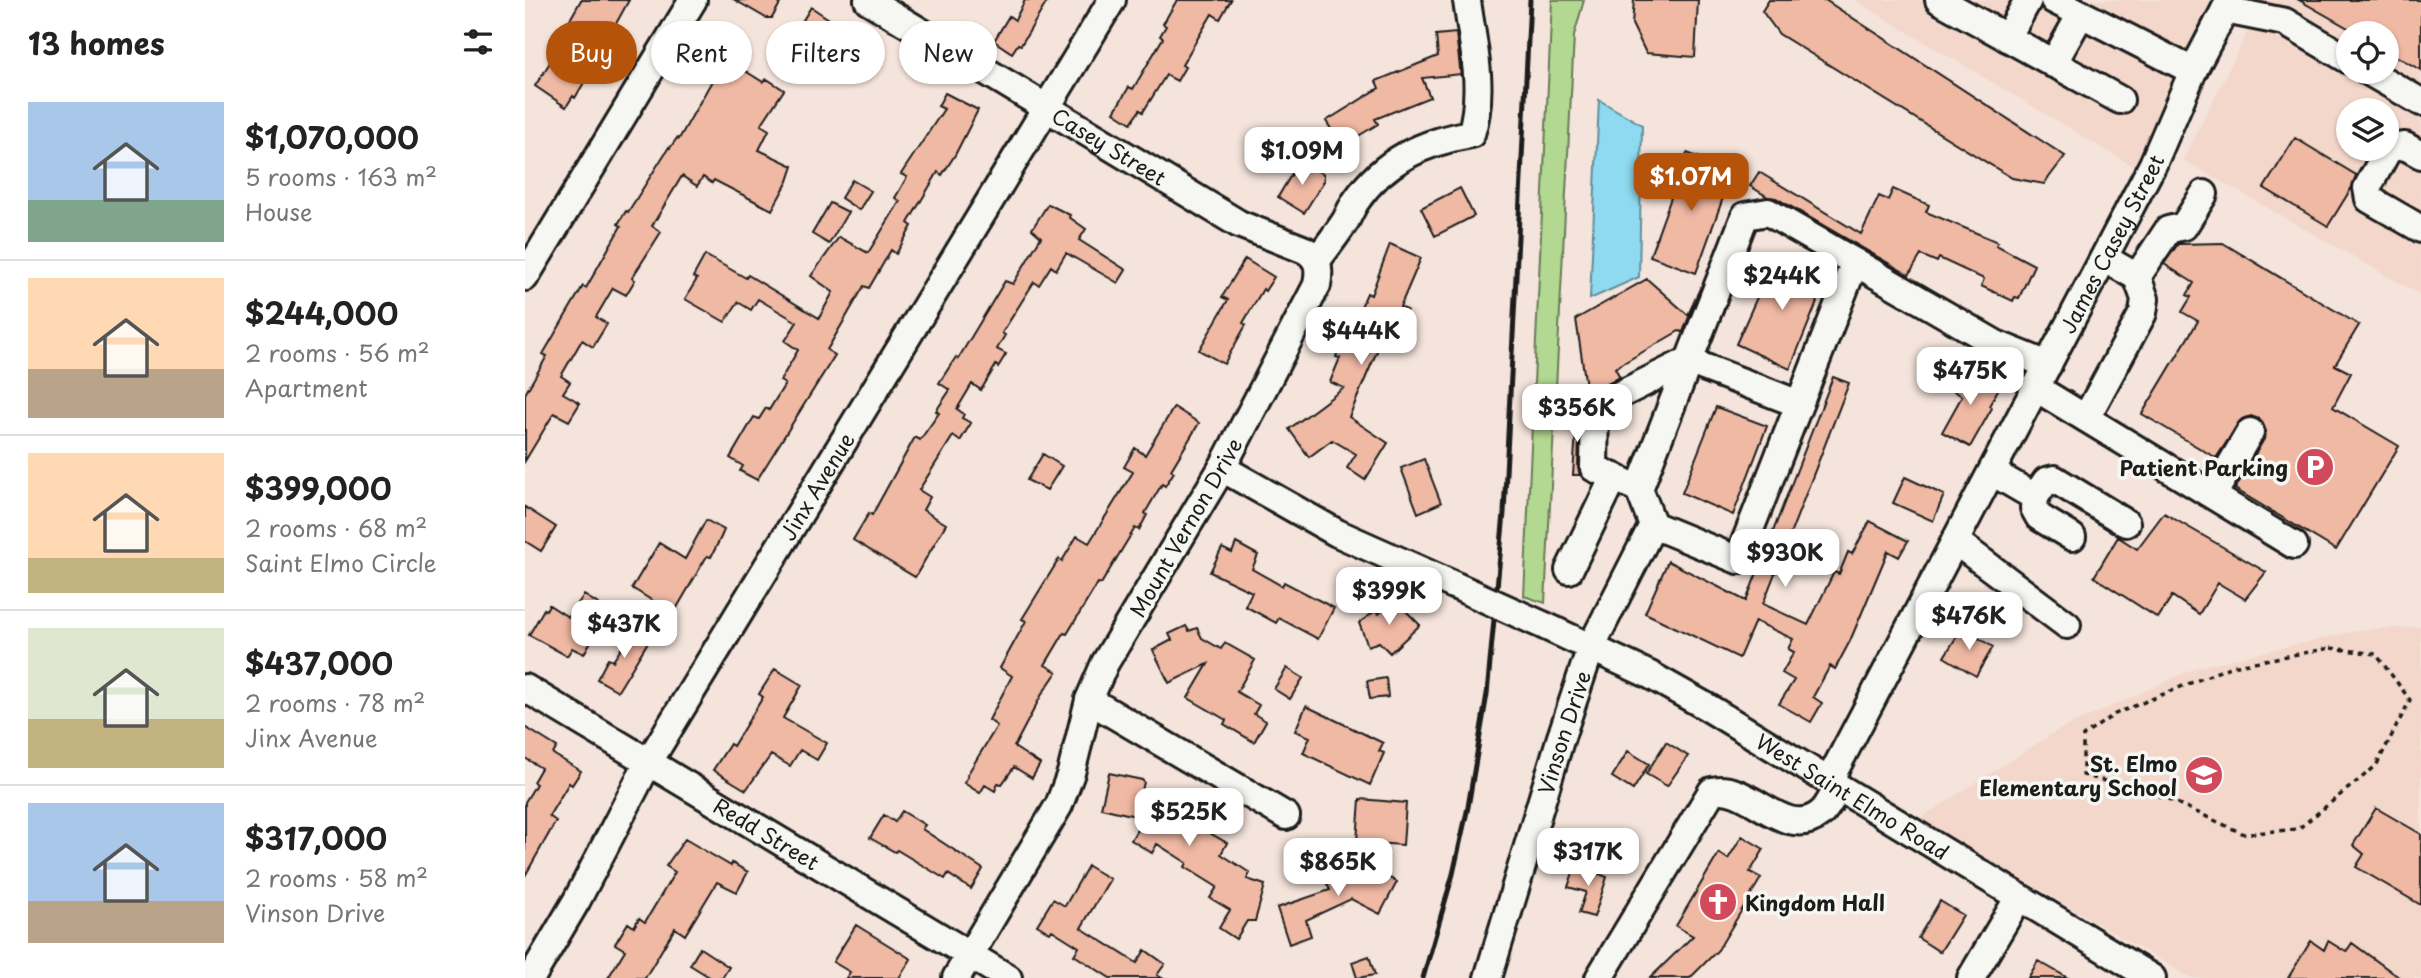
<!DOCTYPE html>
<html lang="en">
<head>
<meta charset="utf-8">
<style>
	body { margin:0; font-family:"Playpen Sans",sans-serif; background:#f2f2f2; color:#222; height:100vh; display:flex; flex-direction:column; font-size:26px; white-space:nowrap }
	* { box-sizing:border-box; margin:0 }
	p { font-size:23px; color:#767676 }
	.icon { flex:none; width:38px; height:38px; fill:none; stroke:currentColor; stroke-width:2; stroke-linecap:round; stroke-linejoin:round }
	.map { position:relative; flex:1; overflow:hidden }
	.details { display:flex; flex-direction:column; background:#fff; width:525px }
	.details>* { flex:none }
	.hud { position:absolute; left:21px; top:21px; width:665px; height:63px; display:flex; gap:14px }
	.tools { position:absolute; left:1811px; top:21px; display:grid; gap:14px }
	.tools a { display:grid; place-items:center; width:63px; height:63px; border-radius:50%; background:#fff; box-shadow:0 2px 5px #0004; font-size:35px }
	.price { position:absolute; translate:-50% -60px; padding:0 16px; border-radius:14px; background:#fff; color:#222; font-size:23px; line-height:46px; filter:drop-shadow(0 2px 4px #0008) }
	.price::after { content:''; position:absolute; left:50%; top:42px; width:21px; height:16px; margin-left:-10px; background:inherit; clip-path:polygon(0 0,100% 0,50% 100%) }
	.price.current { background:#b45309; color:#fff }
	ul { padding:0; list-style:none }
	li { display:flex; align-items:center; gap:21px; height:175px; padding:0 28px }
	li+li { border-top:2px solid #e0e0e0 }
	li span { display:grid; place-items:center; flex:none; width:196px; height:140px; border-radius:0px; color:#555 }
	li>.icon { margin-inline-start:auto }
	span .icon { width:84px; height:84px; fill:#fffc; stroke-width:1 }
	li b { font-size:30px }
	h2 { display:flex; justify-content:space-between; align-items:center; height:84px; padding:0 28px; font-size:30px }
	.pill { padding:0 24px; border-radius:32px; background:#fff; box-shadow:0 2px 5px #0004; font-size:24px; line-height:63px }
	.pill.current { background:#b45309; color:#fff }
	main { display:flex; flex:1; min-height:0 }
	.map>svg:first-child { display:block }
	.built { fill:#f3d7ca; fill-rule:evenodd }
	.green { fill:#b3d892; stroke:#687a57; stroke-width:2 }
	.water { fill:#8fdaf0; stroke:#618e9b; stroke-width:2 }
	.building { fill:#f0b9a4; stroke:#1c1c1c; stroke-width:2 }
	.lines { fill:none; stroke-linecap:round; stroke-linejoin:round }
	.minor-casing { stroke:#1c1c1c; stroke-width:32 }
	.path { stroke:#1c1c1c; stroke-width:3.5; stroke-dasharray:5 5; stroke-linecap:butt }
	.minor { stroke:#f6f6f2; stroke-width:26 }
	.rail { stroke:#1c1c1c; stroke-width:5 }
	.minor-bridge-casing { stroke:#1c1c1c; stroke-width:32; stroke-linecap:butt }
	.minor-bridge { stroke:#f6f6f2; stroke-width:26 }
	.labels { text-anchor:middle; dominant-baseline:central; stroke-width:7; stroke-linejoin:round; paint-order:stroke }
	.street-label { font-size:21px; fill:#1c1c1c; stroke:#f6f6f2 }
	.poi-label { font-size:21px; font-weight:bold; fill:#1c1c1c; stroke:#f6f6f2; text-anchor:end }
</style>
</head>
<body>
<main>
<section class="details">
<h2>13 homes<svg class="icon" aria-label="filters" viewBox="0 0 24 24"><path d="M4 7h16M4 17h16"/><circle cx="9" cy="7" r="2"/><circle cx="15" cy="17" r="2"/></svg></h2>
<ul>
<li><span style="background:linear-gradient(#a9c7e8 70%,#7fa58c 0)"><svg class="icon" aria-label="home" viewBox="0 0 24 24"><path d="M3 11l9-7 9 7M6 9v11h12V9"/></svg></span><div><b>$1,070,000</b><p>5 rooms · 163 m²</p><p>House</p></div></li>
<li><span style="background:linear-gradient(#ffd9b3 65%,#b9a48a 0)"><svg class="icon" aria-label="home" viewBox="0 0 24 24"><path d="M3 11l9-7 9 7M6 9v11h12V9"/></svg></span><div><b>$244,000</b><p>2 rooms · 56 m²</p><p>Apartment</p></div></li>
<li><span style="background:linear-gradient(#ffd9b3 75%,#c2b280 0)"><svg class="icon" aria-label="home" viewBox="0 0 24 24"><path d="M3 11l9-7 9 7M6 9v11h12V9"/></svg></span><div><b>$399,000</b><p>2 rooms · 68 m²</p><p>Saint Elmo Circle</p></div></li>
<li><span style="background:linear-gradient(#dfe7d0 65%,#c2b280 0)"><svg class="icon" aria-label="home" viewBox="0 0 24 24"><path d="M3 11l9-7 9 7M6 9v11h12V9"/></svg></span><div><b>$437,000</b><p>2 rooms · 78 m²</p><p>Jinx Avenue</p></div></li>
<li><span style="background:linear-gradient(#a9c7e8 70%,#b9a48a 0)"><svg class="icon" aria-label="home" viewBox="0 0 24 24"><path d="M3 11l9-7 9 7M6 9v11h12V9"/></svg></span><div><b>$317,000</b><p>2 rooms · 58 m²</p><p>Vinson Drive</p></div></li>
</ul>
</section>
<div class="map">
<svg width="1896" height="978" viewBox="0 0 1896 978">
	<rect width="100%" height="100%" fill="#f4e4db"/>
	<filter id="ink" filterUnits="userSpaceOnUse"><feTurbulence type="fractalNoise" baseFrequency=".0143" numOctaves="2"/><feDisplacementMap in="SourceGraphic" scale="14" xChannelSelector="R" yChannelSelector="G"/><feConvolveMatrix kernelMatrix="1 2 1 2 8 2 1 2 1" color-interpolation-filters="sRGB"/></filter>
	<g filter="url(#ink)">
		<path class="built" d="M1329,0h362l-80,168z
			M1739,0h157v295l-238,-135zM1824,33h38v39h-38zM1824,110h38v39h-38z
			M1896,627v351h-230l-272,-159 138,-88 141,-64 162,-37z"/>
		<path class="green" d="M1027,0h32l-10,36 -29,567 -21,-7z"/>
		<path class="water" d="M1074,100l43,25 -3,152 -49,22z"/>
		<path class="building" d="M56,0h48l-22,40v3l6,3 -9,17 -6,-4 -23,39 -2,-2 -7,11 -31,-21 23,-36 -4,-2z
			M210,0h47l-10,18h-6z
			M500,0h23l-27,45 -3,-1 -6,9 -18,-12 15,-25 6,4z
			M652,0h54l-11,19 -8,-5 -30,51 3,2 -8,14 -11,-6 -23,37 -3,-2 -9,13 -17,-11 15,-25 4,2 30,-51 -3,-2 6,-10 -3,-2z
			M1109,0h64l-3,57 -49,-4 -14,-29z
			M1244,0h56l240,156 -21,28 -32,-6 -233,-144 -17,-23z
			M1774,0h122v70l-34,-19v-18h-30z
			M286,7l18,12 -11,18 -18,-12z
			M931,33l5,44v-3l-39,4 8,19 -55,22 3,5 -36,22 -16,-25 53,-33 -3,-7 62,-25 -2,-21z
			M198,57l40,25 4,-3 17,11 -23,35 8,5 -10,20 34,16 -5,15 -16,29 -58,-30 -2,3 -9,-6 -6,9 -15,-10 -30,50 9,6 -29,46 3,2 -9,15 -13,-7 -17,29 11,7 -14,23 -11,-7 -21,36 9,6 -7,11 17,10 -11,18 -15,-8 -29,48v-67l22,-38 -4,-2 40,-68 3,2 35,-62 -3,-2 8,-13 2,1 41,-65 1,1 7,-10 2,1 38,-67 -2,-2z
			M420,93l33,17 -23,45 -13,20 -4,-3 -30,51 4,3 -16,28 -5,-4 -22,38 -5,-2 -37,64 8,5 -78,125 -17,-9 3,-5 -13,-8 24,-41 5,2 7,-11 3,2 16,-26 -5,-3 18,-31 -13,-9 12,-19 -39,-23 -7,11 -13,-8 -13,20 -40,-23 12,-20 -4,-2 12,-22 41,23 2,-3 71,43 14,-26 -22,-16 28,-39 29,16 32,-52 -5,-3 12,-21 -6,-3 43,-65 -6,-3z
			M1770,138l61,37 -4,12 -24,39 -64,-38z
			M1162,153l46,17 -37,103 -46,-17z
			M775,160l24,15v6l-20,32 -26,-16z
			M1234,172l102,62 18,-38 9,4 5,-11 36,16 -3,7 72,30 -2,3 38,20 -15,33 -4,-1 -2,4 -32,-15 3,-7 -45,-21 -2,4 -16,-7 -12,20 -133,-77 -8,-1 -18,-11z
			M327,180l19,11 -12,19 -18,-12z
			M935,188l14,28 -39,20 -14,-28z
			M305,203l18,9 -19,32 -17,-10z
			M523,204l22,11 -1,2 17,12 -7,11 47,30 -8,13 -52,-30 -10,17 -5,-4 -12,19 -5,-3 -32,51 3,2 -8,14 9,5 -8,13 -2,-2 -15,25 -9,-6 -15,25 7,5 -2,4 9,5 -11,18 -7,-5 -34,54 11,7 -7,13 23,14 -31,53 -62,-37 16,-27 3,2 43,-78 5,3 19,-27 -3,-2 14,-21 -11,-7 17,-26 2,2 47,-78 8,3 28,-47 -9,-8z
			M1698,243l136,82 -24,40 16,8 -18,34 66,39 -63,104 -101,-61 29,-50 2,-8 -3,-7 -4,-5 -8,-3 -9,3 -26,39 -74,-44 56,-93 -16,-9 9,-15 -4,-2 7,-12 -30,-19 14,-20z
			M865,244l31,14 -21,49 7,3 -8,19 -3,8 -4,-2 -5,13 -7,-4 -31,73 39,26 -23,37 -18,-12 9,-14 -24,-14 -23,17 -20,-28 55,-41 -14,-6 10,-24 -4,-1 5,-15 4,1 22,-50 4,2z
			M1251,255l50,25 -36,89 -54,-25z
			M720,259l29,18 -9,14 -2,-2 -20,34 3,2 -22,39 -25,-14 29,-50 -6,-3z
			M1122,279l41,36 13,-29 -18,46 -4,-1 -64,37 5,9 -33,16 -11,-74z
			M1439,368l35,20 -10,18 3,2 -22,39 -28,-15 20,-36 -10,-6z
			M1308,377l16,6 -86,221 45,21 26,-53 5,2 9,-22 4,2 18,-33 38,20 -9,16 -11,-6 -38,90 -15,28 -5,-3 -17,31 9,6 -11,19 -32,-18 15,-24 -12,-7 12,-21 -6,-3 5,-10 -38,-18 -16,37 -94,-45 23,-52 78,40z
			M1053,402h2l-2,66 2,7h-7z
			M649,407l25,16 -28,47 3,2 -9,14 -3,-2 -17,29 2,2 -8,15 -4,-2 -34,56 -3,-1 -31,51 -3,-1 -19,32 12,7 -15,22 -28,53 26,17 -8,14 -18,-11 -12,17 -4,-1 -3,8 -10,-6 -5,8 -16,-10 4,-7 -1,-1 30,-49 -8,-6 23,-44 -12,-8 26,-47 -4,-2 37,-60 3,2 15,-25 12,7 44,-71 -9,-5 11,-19 10,7z
			M1191,407l51,19 -34,89 -51,-22z
			M518,454l19,12 -15,24 -20,-10z
			M899,459l17,44 -23,10 -17,-45z
			M1380,477l39,18 -11,26 -40,-18z
			M0,507l31,20 -15,24 -16,-10z
			M1639,513l102,59 -21,27 -27,-16 -19,31 -27,-18 -14,22 -64,-41 24,-40 19,12z
			M181,520l18,10 -3,7 -10,20 -4,-1 -43,74 -16,-14 8,-13 -24,-15 27,-45 26,16z
			M711,543l22,12 -6,14 30,17 2,-4 50,26 -16,31 -39,-21 -3,5 -31,-17 7,-14 -42,-20 12,-24 10,5z
			M59,595l24,15 -24,44 -12,-6 -5,8 -38,-21 15,-26 2,1 3,-5 19,12z
			M869,599l26,26 -30,28 -11,-11 -11,4 -9,-23 16,-12 4,3z
			M661,626l3,5 8,-3 5,10 19,11 4,-6 30,17 -18,32 22,13 -5,9 12,7 -12,21 -30,-18 2,-4 -38,-22 20,-34 -39,19 -16,-33 19,-10 -3,-6z
			M110,628l16,9 -33,54 -21,-12 11,-20 5,2z
			M1437,628l31,19 -17,29 -32,-19z
			M762,668l16,10 -13,21 -16,-10z
			M250,669l27,16 -19,33 44,25 -10,17 -17,-10 -10,16 -19,-11 -25,35 -33,-20 17,-26 3,2 30,-49 -4,-3z
			M861,678l2,19 -18,2 -3,-18z
			M781,706l77,37 -4,8 5,2 -14,32 -67,-32 7,-16 -15,-6z
			M0,727l32,20 -4,7 28,17 -9,14 -3,-2 -20,33 7,5 -31,55v-74l11,-18 -3,-2 8,-14 -16,-10z
			M1141,742l22,14 -21,30 -21,-12z
			M1103,751l21,13 -16,26 -21,-13z
			M584,773l33,7 2,2 -3,12 35,20 3,-5 18,9 5,-9 14,9 -8,14 19,11 -6,11 29,19 -3,6 18,6 -10,36h-8l-11,18 -17,-11 11,-18 -20,-12 7,-11 -32,-20 2,-4 -30,-19 -5,9 -21,-13 13,-22 -43,-10z
			M835,799l46,4 -3,42 -46,-3z
			M1851,808l45,26v71l-65,-38 8,-13 -11,-9z
			M377,811l23,14 -3,4 61,40 -12,20 -23,-15 -3,5 -48,-29 -2,2 -25,-14 14,-23 11,7z
			M1217,836l22,13 -14,23 11,6 -43,72 -28,28h-40l43,-42 -17,-10 43,-73 9,6z
			M160,839l46,27 1,-3 16,9 -11,20 -20,-10 -32,53 -10,-7 -30,50h-37l17,-28 -10,-6 13,-21 6,4 5,-9 6,4 30,-50 -9,-6z
			M823,856l49,26 -17,32 -29,-15 -45,21 5,16 -22,8 -12,-36 53,-18 -3,-6 7,-3z
			M1051,864l24,7 -1,3 8,3 -13,40 -15,-4 7,-21 -18,-5z
			M563,866l22,13 -29,49 56,35 8,-13 20,14 -8,11 5,3h-52l-36,-23 5,-8 -27,-17 -2,3 -13,-8 16,-26 12,7z
			M1415,901l23,14 -23,37 -22,-14z
			M331,925l55,34 -12,19h-53l4,-6 -17,-10z
			M1786,941l13,9 4,-9 18,11 6,-9 48,35h-112z
			M175,948l29,19 -7,11h-11l-21,-13z
			M844,956l6,19 -18,3 -5,-16z
			M1513,961l30,17h-40z"/>
		<g class="lines">
			<defs>
				<g id="minor">
					<path id="s1" d="M343,0l371,224 66,26c14,8 15,19 12,35l-95,183 -117,195 -16,37 -18,73 -12,32 -103,173"/>
					<path d="M1414,0l181,100"/>
					<path d="M1529,0l139,71"/>
					<path d="M1700,10l60,12 64,38"/>
					<path d="M1482,38l21,-38"/>
					<path d="M1528,64l28,-50"/>
					<path d="M1844,72l52,30"/>
					<path d="M1896,155l-16,-9 -16,2 -22,40 2,11 52,30"/>
					<path d="M792,260c10,-13 20,-26 29,-40 3,-6 6,-13 10,-19 28,-41 68,-59 115,-67 14,-44 2,-89 -4,-133"/>
					<path d="M1330,262l-117,298 -85,-35 -14,-36 106,-273 23,-4 228,132 52,21"/>
					<path d="M0,277l168,-277"/>
					<path d="M1612,277l31,-47 16,-4 20,-32"/>
					<path d="M1511,388l258,157"/>
					<path d="M1561,418l57,-105 2,-14 -8,-22 -33,-19"/>
					<path d="M697,468l115,65 119,53"/>
					<path d="M1467,472l43,25 11,-16 8,-2 72,44"/>
					<path d="M1114,489l-45,-21 1,-61 93,-46 111,43"/>
					<path d="M1688,495l37,-63"/>
					<path d="M1510,497l-1,11 5,9 33,20"/>
					<path d="M1430,541l112,84"/>
					<path d="M1044,570l45,-93"/>
					<path id="s2" d="M1020,626l105,49 57,32 445,271"/>
					<path id="s3" d="M0,688l483,290"/>
					<path d="M564,700l197,116"/>
					<path id="s4" d="M1304,781l324,-617 40,-93 37,-71"/>
					<path id="s5" d="M6,978l46,-78 71,-137 464,-763"/>
					<path id="s6" d="M963,978l73,-241 30,-90 62,-122"/>
					<path d="M1074,978l113,-187c36,-10 72,51 108,23 8,-6 13,-19 18,-27"/>
					<path d="M1446,978l48,-81"/>
				</g>
			</defs>
			<use href="#minor" class="minor-casing"/>
			<path class="path" d="M1806,648l45,6 34,46 -34,66 -78,63 -54,5 -78,-36 -83,-23v-39l32,-22 117,-48z"/>
			<use href="#minor" class="minor"/>
			<path class="rail" d="M898,978l30,-104 15,-67 19,-113 17,-181 26,-513"/>
			<defs>
				<path id="minor-bridge" d="M931,586l89,40"/>
			</defs>
			<use href="#minor-bridge" class="minor-bridge-casing"/>
			<use href="#minor-bridge" class="minor-bridge"/>
		</g>
	</g>
	<defs>
		<symbol id="parking-disc" viewBox="-11 -11 22 22"><circle r="9.5" fill="#d1495b" stroke="#f6f6f2"/><path d="M-3.5-5.5H1a3.5 3.5 0 0 1 0 7H-1V5.5H-3.5ZM-1-3.4V-.6H.8a1.4 1.4 0 0 0 0-2.8Z" fill="#fff"/></symbol>
		<symbol id="school-disc" viewBox="-11 -11 22 22"><circle r="9.5" fill="#d1495b" stroke="#f6f6f2"/><path d="M0-5L7-2L0 1L-7-2ZM-4 1L0 2.5L4 1V4Q0 6-4 4Z" fill="#fff"/></symbol>
		<symbol id="church-disc" viewBox="-11 -11 22 22"><circle r="9.5" fill="#d1495b" stroke="#f6f6f2"/><path d="M-1.2-6h2.4v3.5h3.3v2.4h-3.3V6h-2.4V-.1h-3.3v-2.4h3.3Z" fill="#fff"/></symbol>
	</defs>
	<g fill-rule="evenodd">
		<use href="#parking-disc" x="1768" y="445" width="44" height="44"/>
		<use href="#school-disc" x="1657" y="753" width="44" height="44"/>
		<use href="#church-disc" x="1171" y="880" width="44" height="44"/>
	</g>
	<g class="labels">
		<g class="street-label">
			<text stroke="none"><textPath href="#s1" startOffset="282">Casey Street</textPath></text>
			<text stroke="none"><textPath href="#s4" startOffset="607">James Casey Street</textPath></text>
			<text stroke="none"><textPath href="#s5" startOffset="569">Jinx Avenue</textPath></text>
			<text transform="translate(660 527) rotate(-60)">Mount Vernon Drive</text>
			<text stroke="none"><textPath href="#s6" startOffset="257">Vinson Drive</textPath></text>
			<text stroke="none"><textPath href="#s2" startOffset="352">West Saint Elmo Road</textPath></text>
			<text stroke="none"><textPath href="#s3" startOffset="282">Redd Street</textPath></text>
		</g>
		<g class="poi-label">
			<text x="1763" y="467">Patient Parking</text>
			<text x="1652" y="763">St. Elmo<tspan x="1652" dy="24">Elementary School</tspan></text>
			<text x="1220" y="902" text-anchor="start">Kingdom Hall</text>
		</g>
	</g>
</svg>
<div class="tools">
<a><svg class="icon" aria-label="locate" viewBox="0 0 24 24"><circle cx="12" cy="12" r="6"/><path d="M12 2v4M12 18v4M2 12h4M18 12h4"/></svg></a>
<a><svg class="icon" aria-label="layers" viewBox="0 0 24 24"><path d="M12 4l9 5-9 5-9-5zM3 14l9 5 9-5"/></svg></a>
</div>
<b class="price" style="left:777px;top:187px">$1.09M</b>
<b class="price current" style="left:1166px;top:213px">$1.07M</b>
<b class="price" style="left:1257px;top:312px">$244K</b>
<b class="price" style="left:836px;top:367px">$444K</b>
<b class="price" style="left:1445px;top:407px">$475K</b>
<b class="price" style="left:1052px;top:444px">$356K</b>
<b class="price" style="left:1260px;top:589px">$930K</b>
<b class="price" style="left:864px;top:627px">$399K</b>
<b class="price" style="left:1444px;top:652px">$476K</b>
<b class="price" style="left:99px;top:660px">$437K</b>
<b class="price" style="left:664px;top:848px">$525K</b>
<b class="price" style="left:1063px;top:888px">$317K</b>
<b class="price" style="left:813px;top:898px">$865K</b>
<div class="hud">
<a class="pill current">Buy</a>
<a class="pill">Rent</a>
<a class="pill">Filters</a>
<a class="pill">New</a>
</div>
</div>
</main>
</body>
</html>
